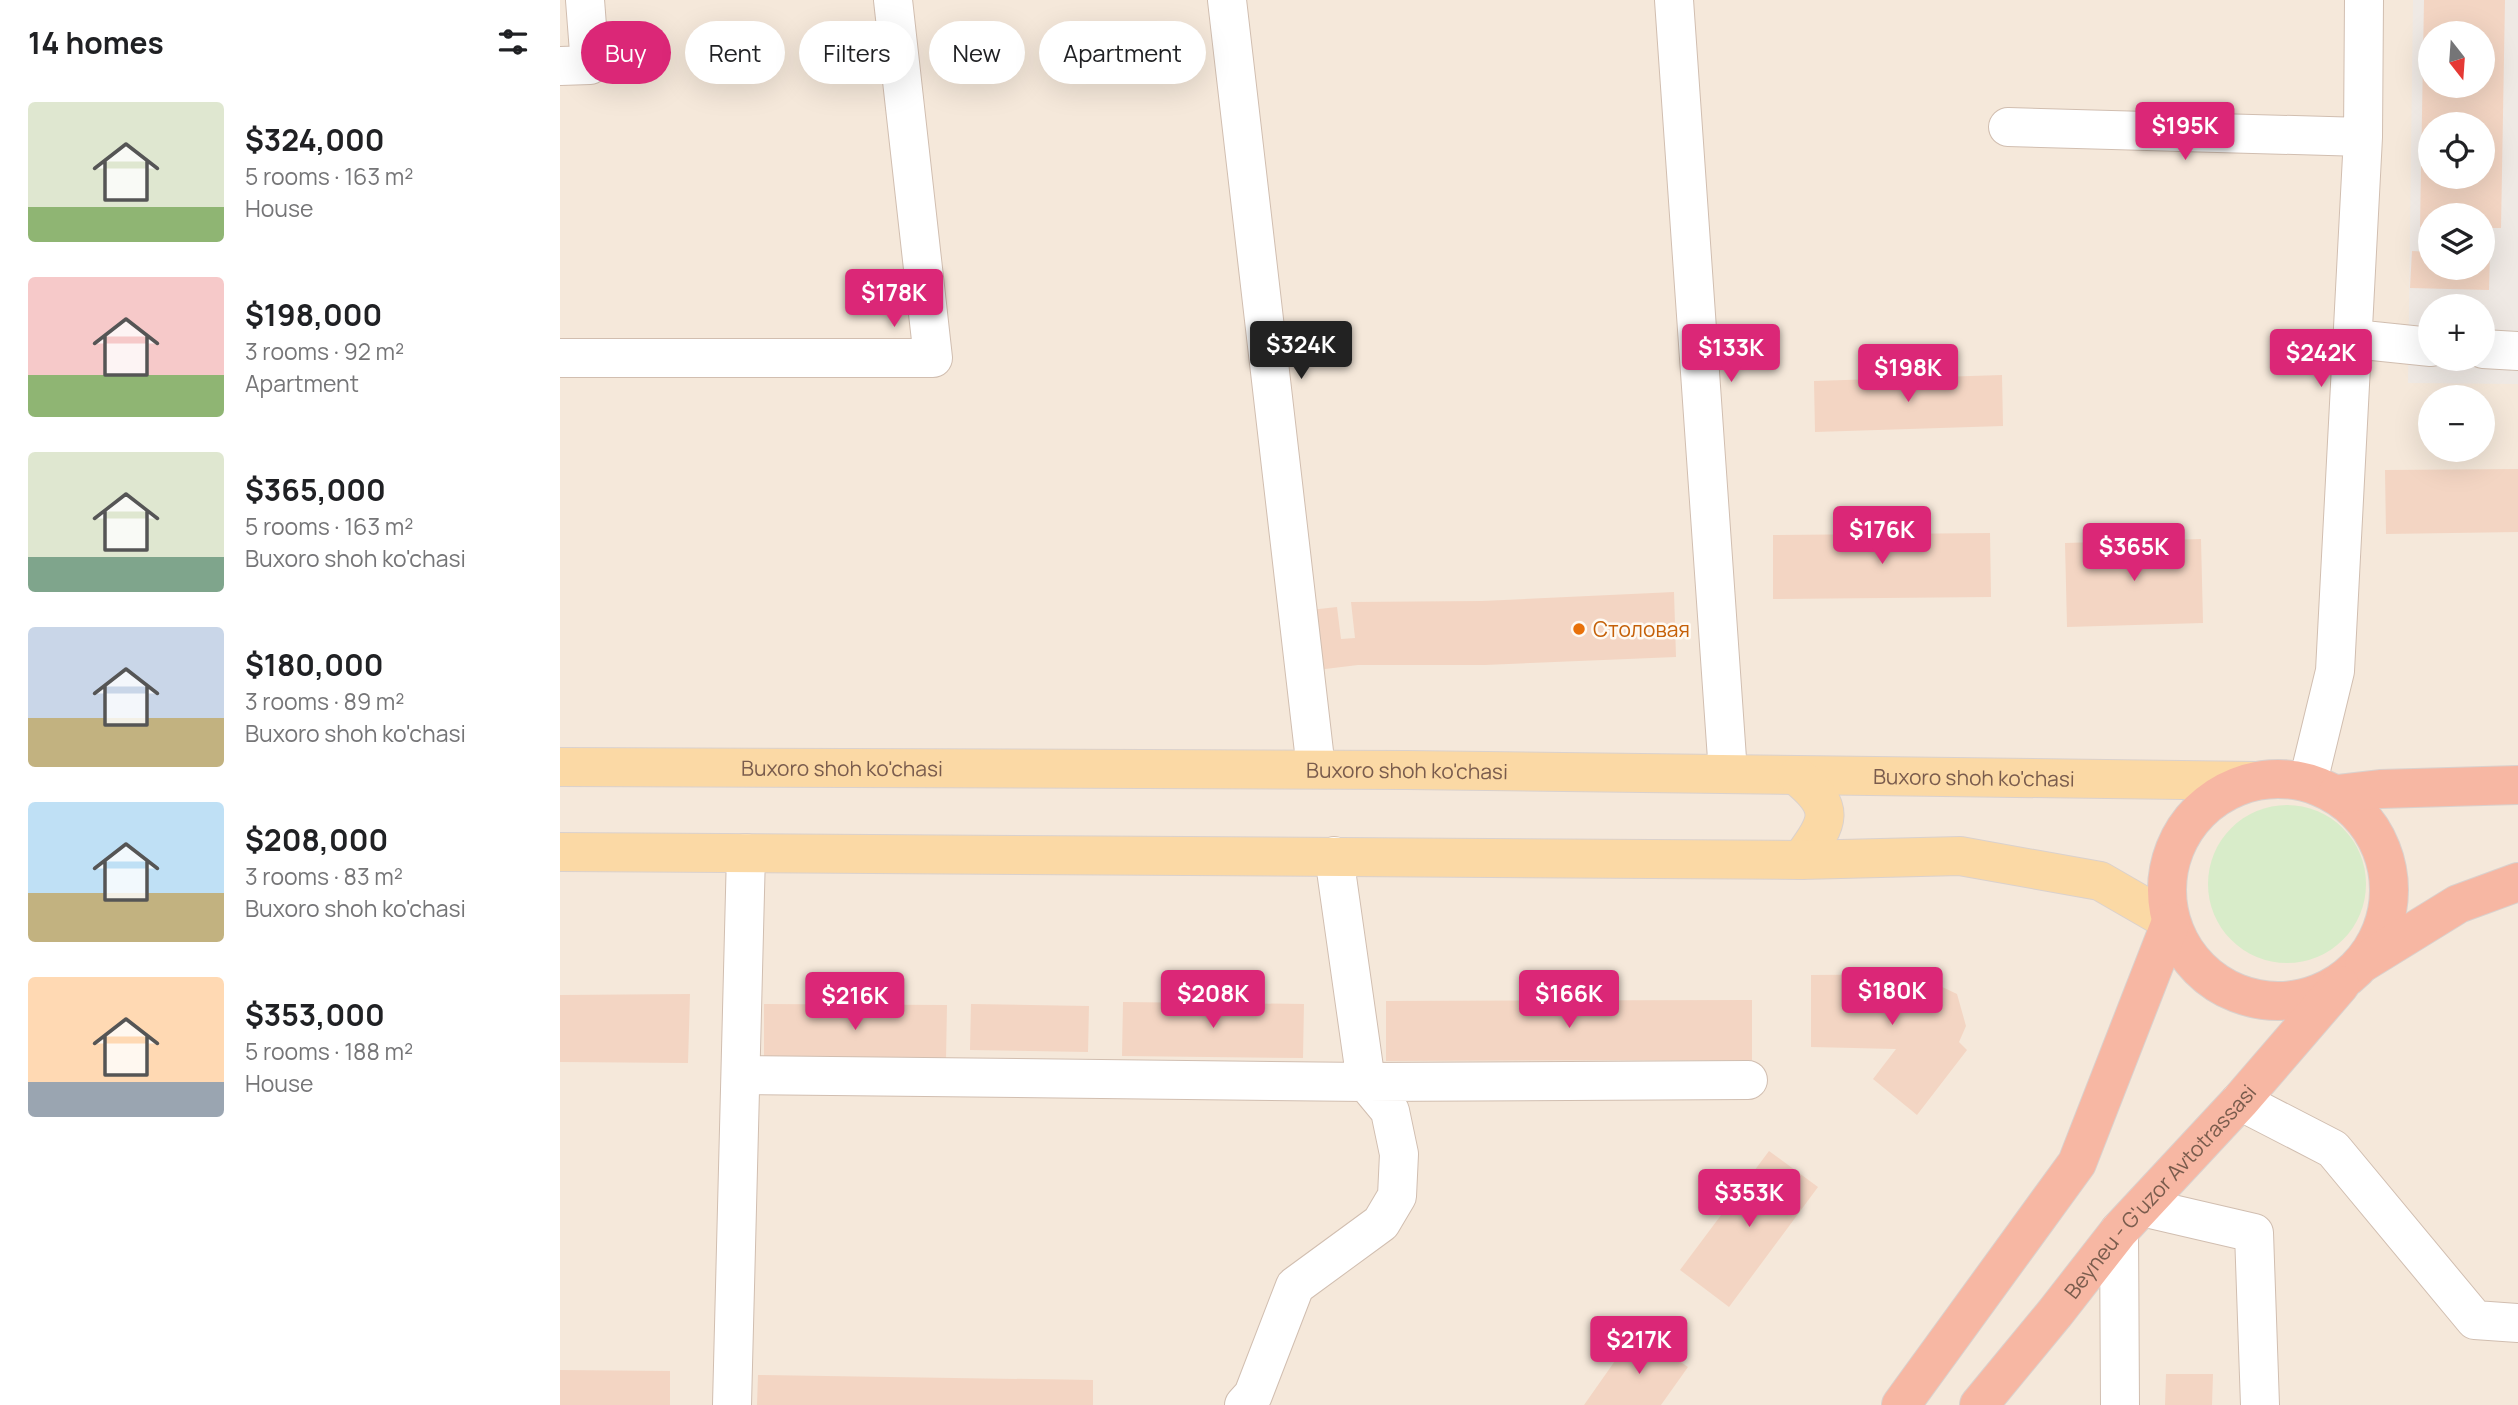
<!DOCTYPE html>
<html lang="en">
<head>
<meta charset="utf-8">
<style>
	body { margin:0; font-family:Manrope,sans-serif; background:#f6f6f6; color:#202124; height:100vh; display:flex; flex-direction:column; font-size:26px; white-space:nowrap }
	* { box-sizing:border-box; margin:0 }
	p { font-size:23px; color:#757577 }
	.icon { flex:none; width:38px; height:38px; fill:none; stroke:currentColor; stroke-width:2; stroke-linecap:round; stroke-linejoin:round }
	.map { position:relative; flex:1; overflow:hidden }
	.details { display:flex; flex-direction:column; background:#fff; width:560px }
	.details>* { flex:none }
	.banner { position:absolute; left:21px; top:21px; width:665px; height:63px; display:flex; gap:14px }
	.needle { width:46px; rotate:163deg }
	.tools { position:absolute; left:1858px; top:21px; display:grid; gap:14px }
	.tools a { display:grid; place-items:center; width:77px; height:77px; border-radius:50%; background:#fff; box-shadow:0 7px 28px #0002; font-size:35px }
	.price { position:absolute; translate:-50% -60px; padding:0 16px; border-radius:7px; background:#db2777; color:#fff; font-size:23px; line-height:46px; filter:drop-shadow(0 2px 4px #0008) }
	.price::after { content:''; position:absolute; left:50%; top:42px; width:21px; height:16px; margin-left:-10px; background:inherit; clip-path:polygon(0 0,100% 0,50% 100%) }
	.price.active { background:#222; color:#fff }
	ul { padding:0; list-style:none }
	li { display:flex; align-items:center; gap:21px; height:175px; padding:0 28px }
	li span { display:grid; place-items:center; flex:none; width:196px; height:140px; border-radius:7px; color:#555 }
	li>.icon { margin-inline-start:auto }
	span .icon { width:84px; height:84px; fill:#fffc; stroke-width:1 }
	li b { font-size:30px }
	h2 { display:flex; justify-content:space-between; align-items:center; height:84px; padding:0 28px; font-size:30px }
	.tag { padding:0 24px; border-radius:32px; background:#fff; box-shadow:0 7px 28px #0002; font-size:24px; line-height:63px }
	.tag.active { background:#db2777; color:#fff }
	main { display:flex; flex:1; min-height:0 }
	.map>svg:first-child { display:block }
	.residential { fill:#f5e8da; fill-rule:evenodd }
	.industrial { fill:#efe9e4; fill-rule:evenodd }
	.green { fill:#d8ecc9 }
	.building { fill:#f3d5c3; fill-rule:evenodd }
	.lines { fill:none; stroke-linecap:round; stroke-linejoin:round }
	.minor-casing { stroke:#d1beb0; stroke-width:40 }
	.major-casing { stroke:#dad1cd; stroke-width:40 }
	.highway-casing { stroke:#dad1cd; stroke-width:40 }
	.minor { stroke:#fff; stroke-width:38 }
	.major { stroke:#fbd9a5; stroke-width:38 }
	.highway { stroke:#f7b7a3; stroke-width:38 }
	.food-dot { fill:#e8710a; stroke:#fffaf3; stroke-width:2.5 }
	.labels { text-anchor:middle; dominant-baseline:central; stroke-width:5; stroke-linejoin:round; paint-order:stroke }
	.food-label { font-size:21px; fill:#c56008; stroke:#fffaf3; text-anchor:start }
	.street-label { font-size:21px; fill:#7a5c4d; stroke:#fffaf3 }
</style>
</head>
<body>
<main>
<section class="details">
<h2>14 homes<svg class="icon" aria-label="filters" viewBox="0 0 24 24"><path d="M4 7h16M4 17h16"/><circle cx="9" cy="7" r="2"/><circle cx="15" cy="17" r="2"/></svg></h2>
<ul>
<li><span style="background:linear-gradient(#dfe7d0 75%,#8fb573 0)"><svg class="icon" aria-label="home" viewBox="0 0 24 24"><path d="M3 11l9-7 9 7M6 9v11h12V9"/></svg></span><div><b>$324,000</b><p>5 rooms · 163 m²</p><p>House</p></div></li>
<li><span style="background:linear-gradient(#f6c9c9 70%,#8fb573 0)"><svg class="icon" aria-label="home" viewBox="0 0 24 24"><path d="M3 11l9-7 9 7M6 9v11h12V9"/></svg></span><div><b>$198,000</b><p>3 rooms · 92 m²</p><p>Apartment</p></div></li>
<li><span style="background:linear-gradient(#dfe7d0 75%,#7fa58c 0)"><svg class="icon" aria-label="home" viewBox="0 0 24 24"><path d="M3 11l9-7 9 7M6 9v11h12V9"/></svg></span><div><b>$365,000</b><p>5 rooms · 163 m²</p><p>Buxoro shoh ko'chasi</p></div></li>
<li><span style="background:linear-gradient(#c9d6e8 65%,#c2b280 0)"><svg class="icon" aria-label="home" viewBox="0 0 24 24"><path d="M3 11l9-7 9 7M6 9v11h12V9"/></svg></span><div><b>$180,000</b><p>3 rooms · 89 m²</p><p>Buxoro shoh ko'chasi</p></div></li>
<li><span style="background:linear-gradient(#bfe0f5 65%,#c2b280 0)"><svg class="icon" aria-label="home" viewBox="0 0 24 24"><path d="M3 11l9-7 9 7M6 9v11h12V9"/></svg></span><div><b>$208,000</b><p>3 rooms · 83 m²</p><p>Buxoro shoh ko'chasi</p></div></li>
<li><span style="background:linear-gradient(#ffd9b3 75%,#9aa5b1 0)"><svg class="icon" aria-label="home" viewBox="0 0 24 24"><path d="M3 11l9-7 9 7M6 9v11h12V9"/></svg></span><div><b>$353,000</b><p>5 rooms · 188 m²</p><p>House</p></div></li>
</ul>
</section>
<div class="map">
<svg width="1958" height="1405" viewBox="0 0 1958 1405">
	<rect width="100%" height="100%" fill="#fdf6ec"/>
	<path class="residential" d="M0,0h1958v1405h-1958zM1871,33h52v53h-52zM1871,124h52v53h-52zM1871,215h52v53h-52zM1871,306h52v53h-52zM1871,397h52v53h-52z"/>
	<path class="industrial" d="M1853,0h105v384l-110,-1zM1871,33h52v53h-52zM1871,124h52v53h-52zM1871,215h52v53h-52zM1871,306h52v53h-52z"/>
	<path class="green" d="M1648 884a79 79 0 1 1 158 0a79 79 0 1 1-158 0Z"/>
	<path class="building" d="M1864,0h81l-4,228h-18v-13h-52v12h-11zM1871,33h52v53h-52zM1871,124h52v53h-52z
		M1852,251l19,1v16h52v-15h7l-1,37 -79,-2z
		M1442,375l1,51 -188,6 -1,-51z
		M1958,469v63l-132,2 -1,-64z
		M1430,533l1,64 -218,2v-64z
		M1641,539l2,84 -136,4 -2,-84z
		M1114,592l2,65 -191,8h-127l-41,5 -7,-60 27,-3 4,32 14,-1 -4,-36 131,-1z
		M1377,974l1,11 19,9 9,32 -7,16 8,8 -50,65 -44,-36 23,-30 -85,-2v-72z
		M130,994l-2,69 -128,-1v-67z
		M1192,1000v60l-366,1v-60z
		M563,1002l181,2 -1,54 -181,-2z
		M204,1004l183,1 -1,56 -182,-1z
		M411,1004l118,2 -1,46 -118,-2z
		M1209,1151l49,36 -89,120 -49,-37z
		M1076,1331l52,36 -27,38h-77z
		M0,1370l110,1v34h-110z
		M1606,1374h47l-1,31h-47z
		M198,1375l335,5v25h-336z"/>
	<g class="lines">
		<defs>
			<path id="minor" d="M667,0l89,769
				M1114,0l54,773
				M0,66l30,-1 -5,-65
				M1448,127l355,10
				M1794,339l77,8
				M1923,349l35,2
				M0,358h373l-40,-358
				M1748,782l27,-111 28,-534 1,-137
				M181,1075l625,7 382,-2
				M1680,1101l93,48 142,171 43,3
				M1582,1207l112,26 6,172
				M1559,1231l1,174
				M172,1405l14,-552
				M684,1405l9,-10 42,-109 86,-63 16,-27 2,-42 -9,-43 -24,-29 -32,-226"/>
			<g id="major">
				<path id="s1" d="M0,767l847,3 849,11"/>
				<path d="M1237,776c41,34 31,46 4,84"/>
				<path d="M0,852l1241,8 159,-4 140,25 71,41"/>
			</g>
			<g id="highway">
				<circle cx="1718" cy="890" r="111"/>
				<path d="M1777,794l43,-5 138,-4"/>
				<path d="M1804,962l94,-58 60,-22"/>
				<path d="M1341,1405l176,-242 94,-241"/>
				<path id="s2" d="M1419,1405l76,-92 64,-82 121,-130 100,-116"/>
			</g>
		</defs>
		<use href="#minor" class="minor-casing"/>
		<use href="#major" class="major-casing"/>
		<use href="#highway" class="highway-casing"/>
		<use href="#minor" class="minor"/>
		<use href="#major" class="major"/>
		<use href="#highway" class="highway"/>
	</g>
	<circle class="food-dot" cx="1019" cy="629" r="7"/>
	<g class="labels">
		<g class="food-label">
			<text x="1033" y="629">Столовая</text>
		</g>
		<g class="street-label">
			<text stroke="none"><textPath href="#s1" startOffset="282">Buxoro shoh ko'chasi</textPath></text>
			<text stroke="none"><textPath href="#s1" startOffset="847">Buxoro shoh ko'chasi</textPath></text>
			<text stroke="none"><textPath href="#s1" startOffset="1414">Buxoro shoh ko'chasi</textPath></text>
			<text stroke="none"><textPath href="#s2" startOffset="280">Beyneu - G'uzor Avtotrassasi</textPath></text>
		</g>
	</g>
</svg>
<div class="tools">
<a><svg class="needle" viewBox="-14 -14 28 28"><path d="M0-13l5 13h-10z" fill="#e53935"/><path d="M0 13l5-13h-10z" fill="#757577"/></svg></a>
<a><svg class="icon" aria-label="locate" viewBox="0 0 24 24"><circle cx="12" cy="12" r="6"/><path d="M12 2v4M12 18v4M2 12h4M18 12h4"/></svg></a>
<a><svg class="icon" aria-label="layers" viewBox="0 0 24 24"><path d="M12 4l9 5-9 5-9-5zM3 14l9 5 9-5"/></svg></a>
<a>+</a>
<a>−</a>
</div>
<b class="price" style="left:1625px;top:162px">$195K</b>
<b class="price" style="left:334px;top:329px">$178K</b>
<b class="price active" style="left:741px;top:381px">$324K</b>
<b class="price" style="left:1171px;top:384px">$133K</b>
<b class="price" style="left:1761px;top:389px">$242K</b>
<b class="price" style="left:1348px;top:404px">$198K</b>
<b class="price" style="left:1322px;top:566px">$176K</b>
<b class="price" style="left:1574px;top:583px">$365K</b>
<b class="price" style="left:1332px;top:1027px">$180K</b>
<b class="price" style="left:653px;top:1030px">$208K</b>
<b class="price" style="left:1009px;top:1030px">$166K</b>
<b class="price" style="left:295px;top:1032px">$216K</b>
<b class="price" style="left:1189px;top:1229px">$353K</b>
<b class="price" style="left:1079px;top:1376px">$217K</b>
<div class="banner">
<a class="tag active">Buy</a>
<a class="tag">Rent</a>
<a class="tag">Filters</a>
<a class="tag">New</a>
<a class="tag">Apartment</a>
</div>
</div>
</main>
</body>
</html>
